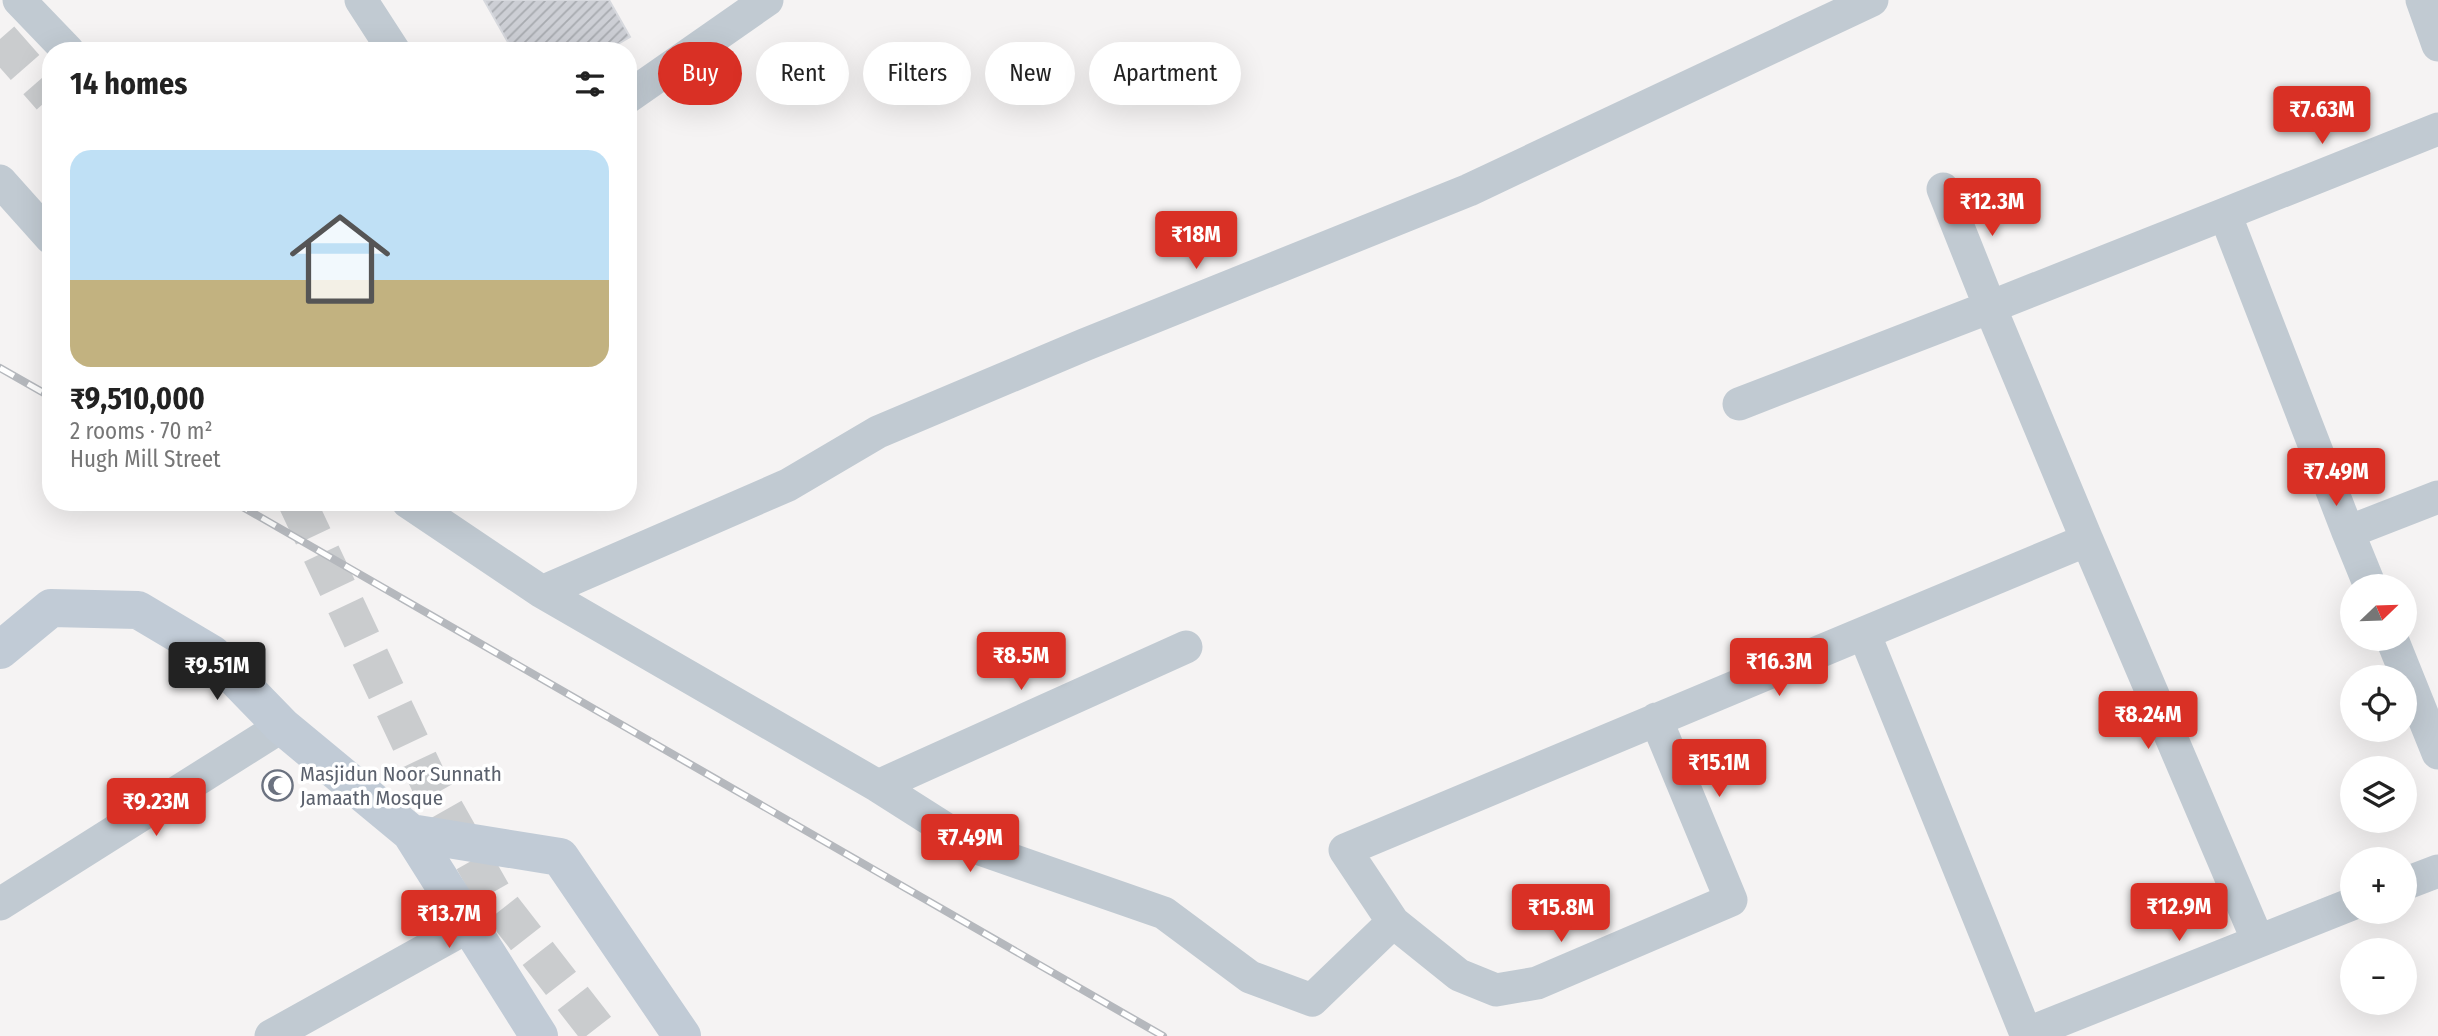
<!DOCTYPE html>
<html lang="en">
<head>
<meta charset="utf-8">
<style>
	body { margin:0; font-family:"Fira Sans Condensed",sans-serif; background:#f2f2f2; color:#222; height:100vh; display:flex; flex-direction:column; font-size:26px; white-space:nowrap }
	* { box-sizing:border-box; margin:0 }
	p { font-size:23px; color:#767676 }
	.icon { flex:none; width:38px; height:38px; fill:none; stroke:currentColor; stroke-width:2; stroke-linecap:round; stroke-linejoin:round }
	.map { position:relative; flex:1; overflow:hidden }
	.panel { position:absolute; left:42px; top:42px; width:595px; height:469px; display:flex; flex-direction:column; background:#fff; border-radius:28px; box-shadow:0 7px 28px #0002 }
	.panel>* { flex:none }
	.top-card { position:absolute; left:658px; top:42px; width:665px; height:63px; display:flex; gap:14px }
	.needle { width:46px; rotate:67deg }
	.buttons { position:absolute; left:2340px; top:574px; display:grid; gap:14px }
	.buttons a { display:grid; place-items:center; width:77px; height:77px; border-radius:50%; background:#fff; box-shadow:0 7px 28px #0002; font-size:35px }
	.price { position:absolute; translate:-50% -60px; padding:0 16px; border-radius:7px; background:#d93025; color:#fff; font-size:23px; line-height:46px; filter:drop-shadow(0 2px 4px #0008) }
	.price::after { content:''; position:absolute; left:50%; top:42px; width:21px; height:16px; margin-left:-10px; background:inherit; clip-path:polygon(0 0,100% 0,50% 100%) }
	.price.on { background:#222; color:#fff }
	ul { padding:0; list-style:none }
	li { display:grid; align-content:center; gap:14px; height:371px; padding:0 28px }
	li span { display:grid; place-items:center; height:217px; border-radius:21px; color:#555 }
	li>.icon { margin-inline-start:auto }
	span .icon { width:126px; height:126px; fill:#fffc; stroke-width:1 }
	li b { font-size:30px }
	h2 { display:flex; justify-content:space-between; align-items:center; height:84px; padding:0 28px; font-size:30px }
	.pill { padding:0 24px; border-radius:32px; background:#fff; box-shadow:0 7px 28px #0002; font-size:24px; line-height:63px }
	.pill.on { background:#d93025; color:#fff }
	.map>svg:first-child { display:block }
	.building { fill:url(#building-hatch); stroke:#d7d9de; stroke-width:2 }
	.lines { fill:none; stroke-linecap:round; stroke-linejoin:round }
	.primary-tunnel { stroke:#caccce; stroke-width:38; stroke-dasharray:38 19; stroke-linecap:butt }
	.minor { stroke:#c1cad2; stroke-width:33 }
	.secondary { stroke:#c1cbd6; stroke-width:38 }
	.rail-casing { stroke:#b5b8bd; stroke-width:8 }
	.rail { stroke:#fff; stroke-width:5; stroke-dasharray:16; stroke-linecap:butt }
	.labels { text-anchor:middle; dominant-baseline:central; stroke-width:7; stroke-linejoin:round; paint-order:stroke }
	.worship-label { font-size:21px; fill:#5b616d; stroke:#fff; text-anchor:start }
</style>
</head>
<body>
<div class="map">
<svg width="2438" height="1036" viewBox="0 0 2438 1036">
	<defs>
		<pattern id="building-hatch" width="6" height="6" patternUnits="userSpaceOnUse" patternTransform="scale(1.75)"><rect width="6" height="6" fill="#cdcfd5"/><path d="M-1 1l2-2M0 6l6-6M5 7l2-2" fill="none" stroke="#a8abb0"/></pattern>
	</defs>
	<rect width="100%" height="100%" fill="#f5f3f3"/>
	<path class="building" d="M484,0h125l21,37 -24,14h-93z"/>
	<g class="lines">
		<path class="primary-tunnel" d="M0,39l51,58
			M297,502l132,280 67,118 106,136"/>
		<path class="minor" d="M19,0l49,51
			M361,0l33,51
			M2422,0l16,45
			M628,97l139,-97
			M0,181l51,57
			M2225,214l213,-85
			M1739,404l251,-97 -47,-118
			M408,502l134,90 336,194 96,61 190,66 86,64 62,23 81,-78
			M2087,540l171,401
			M2370,586l-22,-54 90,-35
			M542,592l246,-107 90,-53 206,-87 385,-155 403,-190
			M1864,633l223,-93 -97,-233 235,-93 123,318
			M2392,639l46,114
			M1656,719l75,181 -194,83 -41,7 -37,-15 -66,-53 -48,-72 519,-217 162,401 326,-130
			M878,786l308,-139
			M2404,884l34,-13
			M0,904l282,-178
			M271,1036l198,-110"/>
		<path class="secondary" d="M0,650l51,-42 87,2 74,44 70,72 129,107 128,203
			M411,833l149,24 122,179"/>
		<defs>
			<path id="rail" d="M0,368l51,29
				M234,502l929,534"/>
		</defs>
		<use href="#rail" class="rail-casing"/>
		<use href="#rail" class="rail"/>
	</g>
	<defs>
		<symbol id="mosque-ring" viewBox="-11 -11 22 22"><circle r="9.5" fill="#fff" stroke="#6b7280" stroke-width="1.5"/><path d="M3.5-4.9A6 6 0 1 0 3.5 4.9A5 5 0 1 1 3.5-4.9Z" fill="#6b7280"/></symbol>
	</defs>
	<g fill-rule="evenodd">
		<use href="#mosque-ring" x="260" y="768" width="35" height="35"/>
	</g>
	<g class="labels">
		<g class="worship-label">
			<text x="300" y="774">Masjidun Noor Sunnath<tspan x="300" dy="24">Jamaath Mosque</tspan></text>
		</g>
	</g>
</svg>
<div class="buttons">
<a><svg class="needle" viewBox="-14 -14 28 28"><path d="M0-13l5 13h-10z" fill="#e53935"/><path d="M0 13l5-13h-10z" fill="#767676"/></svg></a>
<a><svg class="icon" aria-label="locate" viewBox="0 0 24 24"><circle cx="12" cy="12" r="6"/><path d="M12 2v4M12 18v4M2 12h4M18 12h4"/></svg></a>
<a><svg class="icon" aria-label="layers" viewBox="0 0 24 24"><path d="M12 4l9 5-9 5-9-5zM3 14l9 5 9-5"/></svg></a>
<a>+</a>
<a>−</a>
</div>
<b class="price" style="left:2322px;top:146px">₹7.63M</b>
<b class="price" style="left:1992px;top:238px">₹12.3M</b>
<b class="price" style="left:1196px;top:271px">₹18M</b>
<b class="price" style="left:2336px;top:508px">₹7.49M</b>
<b class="price" style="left:1021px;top:692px">₹8.5M</b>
<b class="price" style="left:1779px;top:698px">₹16.3M</b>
<b class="price on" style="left:217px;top:702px">₹9.51M</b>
<b class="price" style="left:2148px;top:751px">₹8.24M</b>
<b class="price" style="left:1719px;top:799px">₹15.1M</b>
<b class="price" style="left:156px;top:838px">₹9.23M</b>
<b class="price" style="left:970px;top:874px">₹7.49M</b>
<b class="price" style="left:2179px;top:943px">₹12.9M</b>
<b class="price" style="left:1561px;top:944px">₹15.8M</b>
<b class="price" style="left:449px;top:950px">₹13.7M</b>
<div class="top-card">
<a class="pill on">Buy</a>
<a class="pill">Rent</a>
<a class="pill">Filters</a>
<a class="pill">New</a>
<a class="pill">Apartment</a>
</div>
<section class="panel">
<h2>14 homes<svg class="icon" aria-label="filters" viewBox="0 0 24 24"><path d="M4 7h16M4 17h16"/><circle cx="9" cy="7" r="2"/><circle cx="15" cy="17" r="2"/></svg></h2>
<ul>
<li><span style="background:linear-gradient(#bfe0f5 60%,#c2b280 0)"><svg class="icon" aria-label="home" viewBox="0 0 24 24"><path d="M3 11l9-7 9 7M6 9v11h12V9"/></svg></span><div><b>₹9,510,000</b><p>2 rooms · 70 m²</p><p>Hugh Mill Street</p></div></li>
</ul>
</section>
</div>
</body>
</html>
